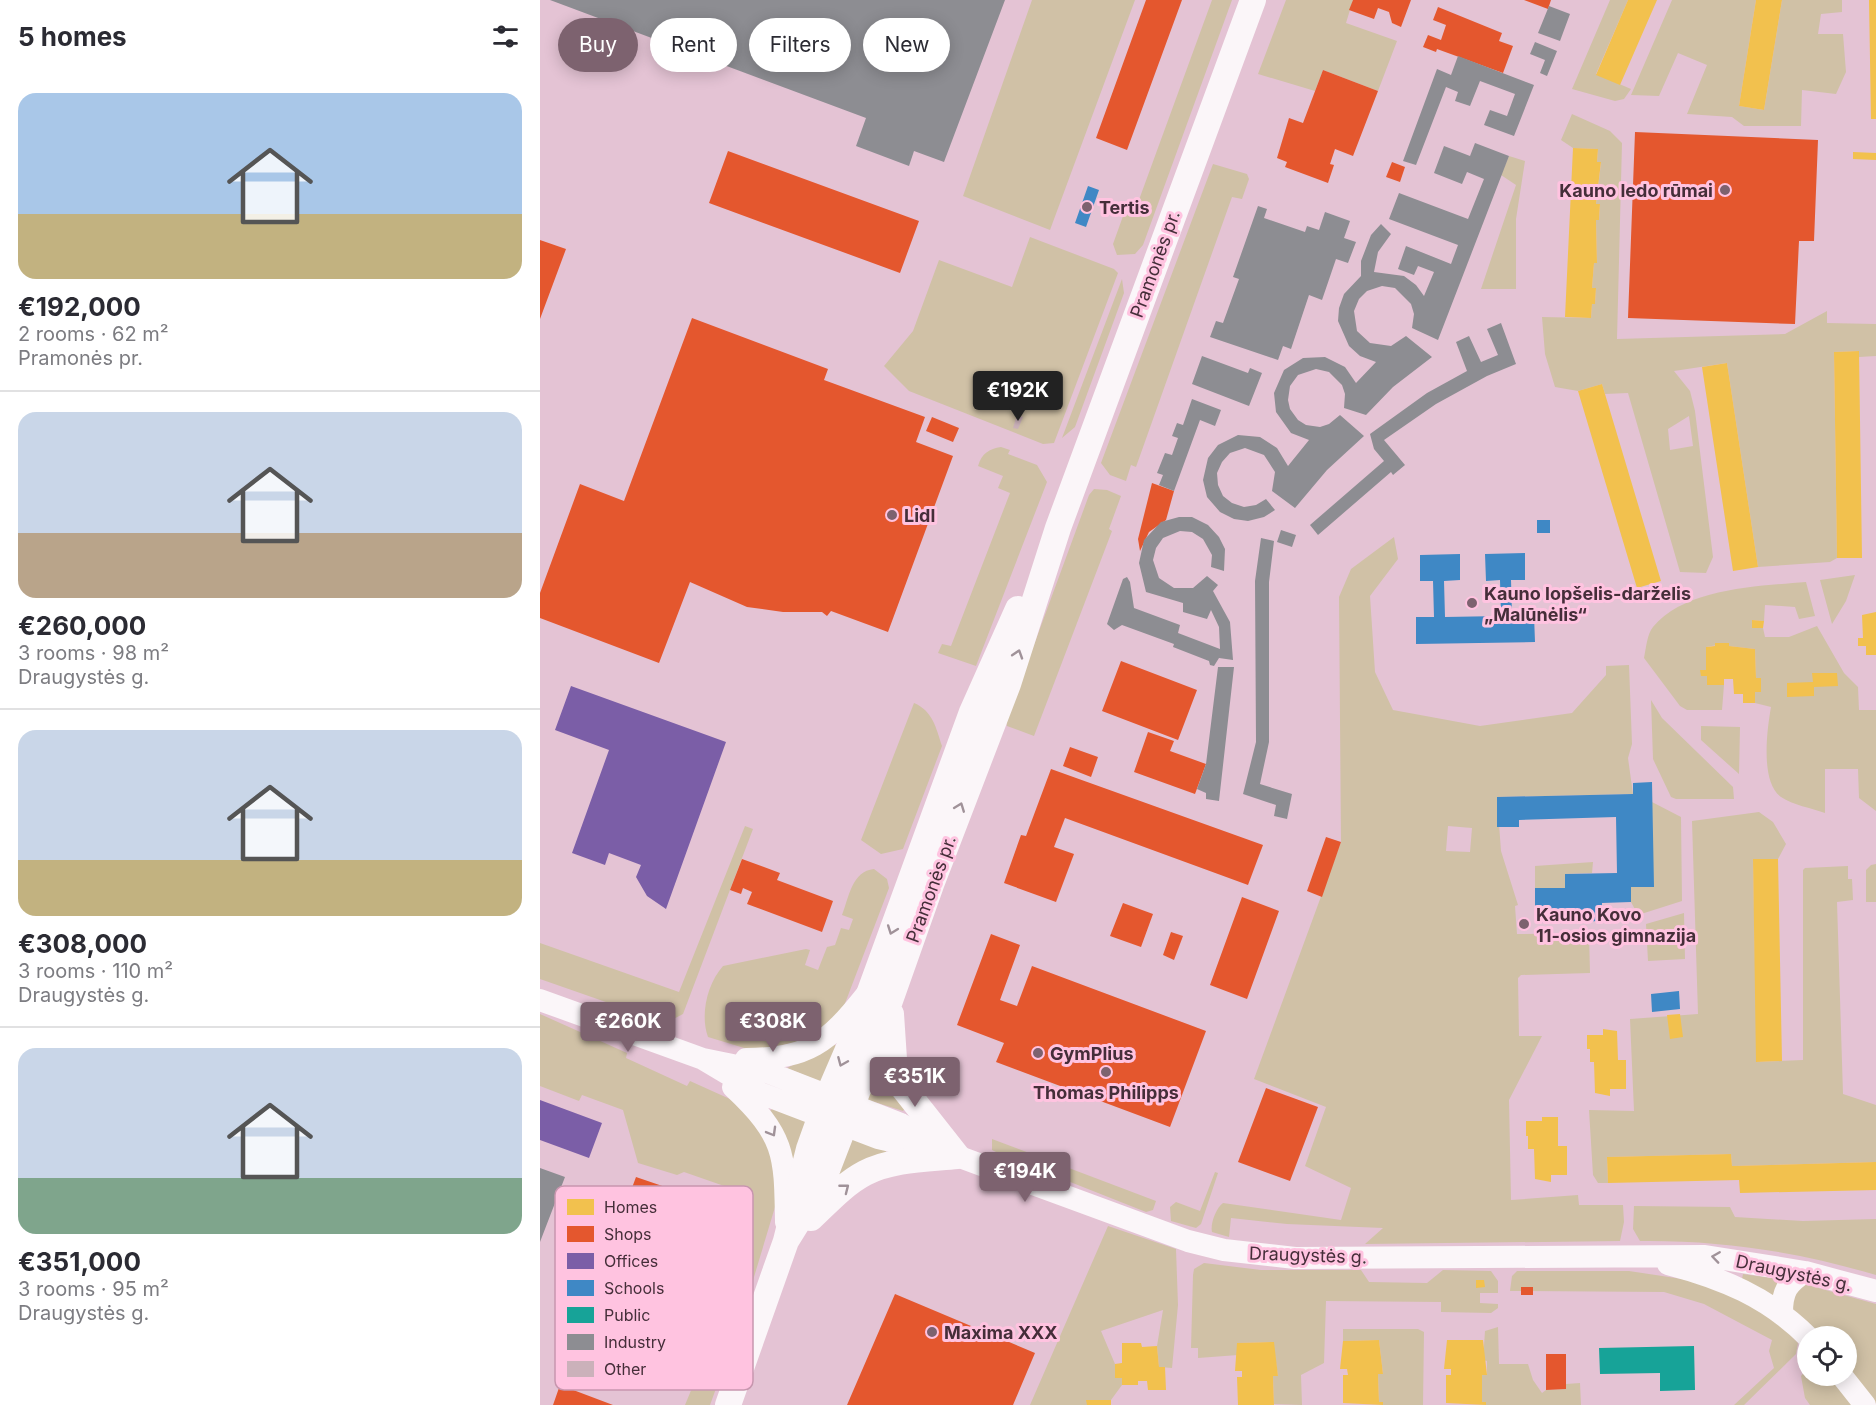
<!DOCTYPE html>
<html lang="en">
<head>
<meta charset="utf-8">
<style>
	body { margin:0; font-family:Inter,sans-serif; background:#f2f2f3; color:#2b2b33; height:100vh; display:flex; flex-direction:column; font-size:22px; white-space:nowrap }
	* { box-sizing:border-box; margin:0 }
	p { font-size:20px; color:#7c7c81 }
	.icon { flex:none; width:33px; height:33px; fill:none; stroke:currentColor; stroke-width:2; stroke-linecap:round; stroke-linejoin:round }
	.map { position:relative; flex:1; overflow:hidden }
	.panel { display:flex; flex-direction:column; background:#fff; width:540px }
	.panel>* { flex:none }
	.hud { position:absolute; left:18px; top:18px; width:570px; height:54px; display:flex; gap:12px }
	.controls { position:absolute; left:1257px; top:1326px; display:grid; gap:12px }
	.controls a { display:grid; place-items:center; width:60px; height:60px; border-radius:50%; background:#fff; box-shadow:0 3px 15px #0003; font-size:30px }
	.price { position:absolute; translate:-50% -51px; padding:0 14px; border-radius:6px; background:#7d626f; color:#fff; font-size:20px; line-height:39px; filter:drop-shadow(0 2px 3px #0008) }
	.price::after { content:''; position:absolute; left:50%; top:36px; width:18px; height:14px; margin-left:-9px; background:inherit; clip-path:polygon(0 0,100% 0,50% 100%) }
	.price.selected { background:#222; color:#fff }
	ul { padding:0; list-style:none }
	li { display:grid; align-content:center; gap:12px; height:318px; padding:0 18px }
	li+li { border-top:2px solid #e1e1e2 }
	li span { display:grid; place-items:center; height:186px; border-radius:18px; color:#555 }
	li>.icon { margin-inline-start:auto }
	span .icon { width:108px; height:108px; fill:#fffc; stroke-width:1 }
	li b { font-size:26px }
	h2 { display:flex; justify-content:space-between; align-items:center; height:72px; padding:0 18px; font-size:26px }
	.tag { padding:0 21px; border-radius:27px; background:#fff; box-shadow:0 3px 15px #0003; font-size:21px; line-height:54px }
	.tag.selected { background:#7d626f; color:#fff }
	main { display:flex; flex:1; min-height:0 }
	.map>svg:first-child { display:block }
	.green { fill:#d0c1a6; fill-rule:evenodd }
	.homes { fill:#f2c14e }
	.shops { fill:#e4572e }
	.offices { fill:#7b5ea7 }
	.schools { fill:#3f88c5 }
	.public { fill:#17a398 }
	.industry { fill:#8d8d92 }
	.building { fill:#cbb1ba }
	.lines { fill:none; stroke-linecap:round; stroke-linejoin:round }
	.secondary { stroke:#fbf6f9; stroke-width:22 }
	.primary { stroke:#fbf6f9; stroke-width:26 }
	.oneway { stroke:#a09299 }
	.poi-dot { fill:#7d626f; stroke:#ffc3e0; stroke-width:2 }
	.labels { text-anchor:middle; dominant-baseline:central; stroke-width:6; stroke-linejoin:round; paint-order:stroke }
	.poi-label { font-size:18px; font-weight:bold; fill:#452e39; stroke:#ffc3e0; text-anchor:start }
	.street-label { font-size:18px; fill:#452e39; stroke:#ffc3e0 }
	.key { fill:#ffc3e0; stroke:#c796ae; stroke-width:1.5 }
	.key-label { font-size:16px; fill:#452e39 }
</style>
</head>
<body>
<main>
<section class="panel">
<h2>5 homes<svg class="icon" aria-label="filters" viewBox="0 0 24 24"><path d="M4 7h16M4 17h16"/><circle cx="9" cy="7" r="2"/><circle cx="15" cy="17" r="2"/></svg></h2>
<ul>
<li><span style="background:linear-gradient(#a9c7e8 65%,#c2b280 0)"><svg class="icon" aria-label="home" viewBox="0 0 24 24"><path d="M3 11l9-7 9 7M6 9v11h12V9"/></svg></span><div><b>€192,000</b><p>2 rooms · 62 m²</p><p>Pramonės pr.</p></div></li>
<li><span style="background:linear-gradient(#c9d6e8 65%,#b9a48a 0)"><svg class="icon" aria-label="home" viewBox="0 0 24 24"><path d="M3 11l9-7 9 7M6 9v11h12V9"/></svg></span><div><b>€260,000</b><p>3 rooms · 98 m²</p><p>Draugystės g.</p></div></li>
<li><span style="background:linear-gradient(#c9d6e8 70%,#c2b280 0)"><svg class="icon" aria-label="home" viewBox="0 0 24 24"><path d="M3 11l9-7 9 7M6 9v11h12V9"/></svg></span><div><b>€308,000</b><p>3 rooms · 110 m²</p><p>Draugystės g.</p></div></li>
<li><span style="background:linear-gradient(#c9d6e8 70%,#7fa58c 0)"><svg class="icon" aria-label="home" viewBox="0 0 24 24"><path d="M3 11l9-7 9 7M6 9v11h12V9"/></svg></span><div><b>€351,000</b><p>3 rooms · 95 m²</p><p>Draugystės g.</p></div></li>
</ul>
</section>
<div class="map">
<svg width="1336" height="1405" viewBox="0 0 1336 1405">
	<rect width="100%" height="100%" fill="#e4c3d4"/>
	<path class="green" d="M492,0h103l-85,230 -87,-34z
		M672,0h20l-89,245 -8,9 -18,1 -4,-11 14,-39 9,3z
		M746,0h67l-7,23 51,18 -19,50 -55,-21 -8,21 -57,-17z
		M1070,0h18l-32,74 35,15 -7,10 -9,2 -43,-12z
		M1132,0h84l-17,106 25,4 18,-110h60v12l-21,2 -3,20h25l3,38 -10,22 -34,-4 -1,36h-57l-12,-9 -45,-3 20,-49 -29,-12 -19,43 -28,-1z
		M1032,114l38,17 12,12 -5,196 168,-5 42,-23v12l49,1v32l-17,1 -1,-6 -24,1 3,206 -7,4 -72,5 -31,-204 -53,8 16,20 5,20 18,146 -7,16 -26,-1 -52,-179 -23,1 -3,-10 -24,7 -23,-4 -10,-33 -3,-37 49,1 1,-14h3l1,-15 -4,-1 2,-25 3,-1 -1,-42h3l1,-15 -4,-1 5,-41 -4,-1 1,-13 -25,-1 -12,-8zM1149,416l4,30 -23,4 -2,-21z
		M969,156l16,5 -9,58v70h-35l35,-104 -15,-10z
		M673,164l34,10 2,5 -7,20 -10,-2 -96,270 -5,-2 -5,16 -16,-6 -9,-12z
		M490,237l84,32 4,4 -64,170 -11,1 -134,-53 -25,-25 29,-35 26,-71 73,27z
		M582,279l2,14 -49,134 -13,11z
		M461,447l9,3 -2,4 29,11 10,17 -71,184 -38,-13 4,-9 9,2 59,-153 -12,-5 5,-12 -25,-10c4,-13 11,-17 23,-19z
		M554,489l13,1 14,6 -12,33 3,2 -78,205 -27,-10 -1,-5 83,-226z
		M854,537l4,22 -28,37 5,76 18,38 87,16 92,-13 34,-38v-9l23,-1 3,79 -4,14 5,36 -136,3 4,54 17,54 -3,1 2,28 72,-1 1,40 -69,2 -3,3 1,58h23l-33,64 2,100 67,-5 1,10h44l1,17 -4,19 -255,3 18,-16 -96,-4 -56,-6 -2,19 -17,-5c-2,-8 4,-24 11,-29l118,17 10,-32 -46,-22 21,-59 -72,-28 87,-237 -2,-245 12,-28zM908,826l24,2 -2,24 -24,-1z
		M1315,575l-9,26 -14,23 -12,-44z
		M1266,582l9,34 -16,3 -4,-12 -30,-2 -1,16 -12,-1v7l11,1 2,9h24l28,-11 27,47 14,14 1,23h17v101l-17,-13 -1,-29h-33v44c-14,-5 -32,-8 -44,-16 -21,-15 -14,-67 -10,-90l-16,-4v-11l6,-1v-13h-5l-1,-29 -26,-3v-3l-23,4v23h-5v6h6v9h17l-2,25h-35l-7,-4 -36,-48c2,-9 3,-24 9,-31 32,-39 107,-41 153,-45z
		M1111,700l11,18 71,69 1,12h-58l-5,-2 -18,-38z
		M374,703c19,8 22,25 28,43l-39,103 -22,5 -20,-14z
		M1161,726l39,1 -1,47 -38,-34z
		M1112,802l29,15 1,84 -44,14 -7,-13v-15h22z
		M1219,812l14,10 13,22 -8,15h-25l4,203 46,-2v-190l2,-2 43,-2v13h4l1,21 -16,2 6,192 33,11v57l-144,4 -1,-12 -124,3 1,26h-10l-5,-8 -4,-65 45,1 -4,-92 68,-5 -6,-193z
		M205,826l8,3 -70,185 -17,9 -126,-44v-36l139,49z
		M1053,862l-1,11 -27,1v14h-30v-22z
		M1336,864v38h-10v-32l5,-5z
		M334,869l13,10 2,9 -45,118 -28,32 -62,13 -46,-14c-8,-22 -1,-53 15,-71l83,-17 4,1 -5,15 13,5 9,-23 8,-2 6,-17 8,2 4,-11 -11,-4c7,-18 10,-44 32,-46z
		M1144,913l1,46 -37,2 -2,-37z
		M0,1014l87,39 -1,5 61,28 3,-5 51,23 30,40 7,53 -36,120 -5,2 -10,-3 -4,-8 27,-113 -66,-23 -7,3 -39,-12 -15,-53 -41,-15 -3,6 -39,-15z
		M294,1044l2,2 -15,36 -34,-14z
		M342,1061l23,47 -2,3 -38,-12z
		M233,1108l33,12 -11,38 -4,1 -21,-48z
		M313,1138l33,12v3l-39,25 -10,-3z
		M452,1139l164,62 -3,9 -7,2 -144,-57 -10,-5z
		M675,1172l3,1 -17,51 -5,4 -25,-7 -1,-14 6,-5 24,9z
		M1094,1206l96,1 5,10 68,4 73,-2v56c-77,-23 -155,-35 -236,-34l-7,-12z
		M568,1226l68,23 2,56 -6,63 -13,-1 -2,-21 6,-36 -62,21 14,33v14h7v7l-11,15h-24v5h-57z
		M664,1263l57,7h100l8,12 58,1 16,-13 48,1 7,10v12h-18v10l18,1v4l-7,5 -50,-1v-10l-115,-1 -2,62 -23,12 1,30 -28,-1 -1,-28h5l-5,-34 -35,1v12l-40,3v-10h-7l2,-73 1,-6z
		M977,1271h112l73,11 72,35 24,26 -2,11 -52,51h-10l40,-37 -5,-17 3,-11 -68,-36 -40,-12 -154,-1 2,-15z
		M1203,1274l42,6 -9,20 -34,-21z
		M1264,1284l72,20v100l-29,-37 -1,-31h-28l-25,-24 -3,-16z
		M958,1327l1,37h29l5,16 9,13 4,-3 20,-1v-5l14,-1 1,22h-95v-3h-4v-27l5,-1v-13l-4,-1 2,-29z
		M803,1329h75l6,3 -1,73h-40v-3h-4l-1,-28h5l-4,-34 -36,1z
		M176,1330l18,9 -24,66h-25z
		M1267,1369l1,7h22l22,29h-42l-5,-7 -4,-22z"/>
	<path class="homes" d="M1088,0h29l-37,85 -24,-10z
		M1216,0h26l-18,110 -25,-4z
		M1329,0h7v119h-5z
		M1033,148l25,1 -1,13h4l-5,42h4l-1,16h-3l1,43h-3l-2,25h4l-1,16h-3l-1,14 -26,-1z
		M1313,152l23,1v7l-23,-1z
		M1319,351l3,207h-25l-3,-206z
		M1187,363l31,204 -25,4 -31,-204z
		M1062,384l59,197 -24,7 -59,-197z
		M1336,612v43h-10v-9h-8v-8h5l-1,-23z
		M1212,620l12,1 -1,7h-11z
		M1175,643h14v3l26,3 1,29h5v14h-6v11h-12v-9h-9l-1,-15h-9v6h-17v-9h-6l-1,-6h6v-23l9,-1z
		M1272,673h25l1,13 -24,1v9l-27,1v-14l26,-1z
		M1213,859h25l4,202 -26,1z
		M1140,1014l3,23 -13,2 -3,-24z
		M1063,1029l14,2 1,29h8v29h-16v7l-15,-3 -1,-31h-4v-13h-3v-14h16z
		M1002,1117h16v29h9v29h-16v7l-16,-3 -1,-30h-6v-13h-2v-15h16z
		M1191,1154l1,12 144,-4v28l-136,3 -1,-13 -131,3 -1,-26z
		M936,1280h8l1,7 -9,1z
		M839,1340l4,34h-5l1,28h4v3l-40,-2v-28h5l-1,-6h-7l3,-28z
		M907,1340h36l4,35h-5v27h4v3l-40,-2v-28h5v-6h-7z
		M734,1342l4,34h-5l1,29h-36l-1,-28h5v-6h-7l2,-28z
		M582,1343h19l1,4 15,-1 2,21h6l1,23h-18l-1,-9h-9v4h-16v-7h-7v-14l7,-1z
		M546,1400h25v5h-24z"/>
	<path class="shops" d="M606,0h36l-55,150 -31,-12z
		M813,0h58l-10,27 -9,-4 -3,-11 -11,-4 -4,11 -25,-9z
		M984,0h27l-3,9z
		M898,7l64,26 -3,8 14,5 -10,27 -66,-24 -1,3 -13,-5 5,-12 13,5 5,-15 -13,-5z
		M783,70l55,21 -25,65 -18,-7 -5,15 4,1 -6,18 -43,-16 2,-5 -10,-4 12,-40 14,5z
		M1095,132l183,8 -4,101h-15l-4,83 -167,-6z
		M188,151l191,70 -19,52 -191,-70z
		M852,162l13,5 -5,15 -14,-5z
		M0,240l26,9 -26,70z
		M152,318l136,51 -4,11 101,37 -9,25 37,14 -65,176 -57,-21 -4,5 -5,-4h-39l-36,-5 -57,-25 -31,81 -119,-45v-25l40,-109 44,17z
		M392,417l27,11 -6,14 -27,-11z
		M612,483l22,8 -8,29 -17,12 -9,19 -2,-12z
		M581,661l76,29 -19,50 -76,-29z
		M608,732l26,9 -4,10 36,13 -11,30 -61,-22z
		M530,747l28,10 -7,20 -28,-11z
		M511,769l212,76 -15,40 -183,-67 -11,29 20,7 -18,48 -52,-19 17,-48 5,1z
		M786,837l15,5 -19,55 -15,-6z
		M202,859l38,14 -3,7 56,21 -11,31 -75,-28 5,-12 -9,-4 -2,6 -11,-4z
		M702,897l37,14 -32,88 -37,-14z
		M583,903l30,11 -12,33 -31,-11z
		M631,932l12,4 -9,24 -11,-5z
		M451,934l29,11 -20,55 17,6 15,-40 174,65 -36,96 -174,-65 8,-19 -47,-18z
		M726,1088l52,19 -28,74 -52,-19z
		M96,1177l41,14 -26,71 -41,-15z
		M981,1287h12v8h-12z
		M355,1294l140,59 -22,52h-166z
		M1006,1354h20v35l-20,1z
		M20,1385l53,20h-60z"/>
	<path class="offices" d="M31,686l155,56 -60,167 -19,-13 -11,-19 5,-12 -32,-12 -4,12 -33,-12 37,-103 -54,-20z
		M0,1100l62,23 -13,35 -49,-18z"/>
	<path class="schools" d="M548,186l11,4 -13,37 -11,-4z
		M997,520h13v13h-13z
		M985,553v27h-14l1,35h22l1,27 -119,2v-27h18l-1,-36h-13v-26l40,-1v26l-16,1 1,36 56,-1 -1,-36 -14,1 -1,-27z
		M1112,782l2,105h-23v15l-29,1v18l-67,2v-35h30v-14l52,-1 -1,-56 -97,3v7h-22v-30l136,-3v-11z
		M1139,991l1,18 -28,3 -1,-18z"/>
	<path class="public" d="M1154,1346l1,44 -35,1v-18l-60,1 -1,-26z"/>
	<path class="industry" d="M10,0h455l-61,162 -30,-11 -5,15 -53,-20 10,-28z
		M1009,6l21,8 -10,27 -22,-8z
		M995,42l22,9 -10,25 -7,-3 5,-13 -15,-6z
		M918,56l76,29 -20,51 -30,-11 6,-15 17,6 8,-22 -35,-13 -10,25 -15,-5 3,-9 -12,-5 -30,78 -13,-4 34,-92 14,6z
		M935,143l34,13 -71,184 -26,-12 2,-14 -3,-10 -16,-16 -13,-2 -15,5 -8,8 -5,12 3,20 13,12 21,3 15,-10 26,21 -39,30 -27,28 -22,-7 1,-14 -3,-9 -13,-13 -13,-3 -18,6 -8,11 -2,14 2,9 8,11 8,5 14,2 9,-3 11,-9 24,21 -37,34 -32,38 -23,-17 3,-19 -11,-17 -19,-7 -15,5 -8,9 -5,11 1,12 5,11 9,7 12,4 12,-2 10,-6 9,11 -11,7 -16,4 -14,-2 -14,-7 -13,-15 -4,-17 5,-22 10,-13 20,-10 22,2 17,11 11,18 21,-26 -18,-7 -15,-21 -2,-19 10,-23 19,-12 22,-1 20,10 11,16 20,-21 -16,-6 -11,-10 -11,-25 1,-13 5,-14 17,-18v-15l10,-26 10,-11 10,10 -13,18 -4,20 30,4 12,9 8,11 10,-24 -16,-6 -4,9 -16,-6 8,-23 45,18 7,-19 -69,-26 10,-26 69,26 16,-40 -17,-7 -5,12 -28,-11 10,-27 26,10z
		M718,206l9,3 -3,9 41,14 2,-6 12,4 6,-18 25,9 -6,17 12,4 -8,21 -12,-4 -14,41 -13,-5 -18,54 -8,-3 -5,14 -68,-23 6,-16 7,2 16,-44 -6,-2z
		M961,323l15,41 -29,12 -51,28 -52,36 21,25 -12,10 -2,-3 -73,63 -8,-10 74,-64 -10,-12 -4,-15 57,-41 40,-22 -11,-29 13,-6 12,26 17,-7 -11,-26z
		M662,356l46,17 2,-5 12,5 -13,33 -57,-22z
		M652,399l29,11 -6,16 -15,-6 -26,71 -15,-6 4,-10 -6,-2 8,-20 7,2 6,-17 -6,-2 5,-13 6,2z
		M639,517h13l16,8 11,12 6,12 -1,22 -13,-4 1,-12 -9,-16 -11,-7 -12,-1 -17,7 -7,10 -3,12 6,18 15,10h19l14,-12 11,9 -5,6 17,31 3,38 -14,-2 -5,8 -4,-1 -1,-4 -36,-14 1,-3 -52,-19 -8,5 -7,-6 16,-45 4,-2 3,5 4,26 46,17 -2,8 42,16 -1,-22 -8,-17 -4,9 -24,-7v-9l-37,-11 -7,-29 5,-23 17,-18z
		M741,530l15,5 -4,12 -15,-5z
		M721,538l13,3 -5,41v160l-9,42 32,10 -5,25 -13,-3 2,-11 -33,-11 13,-52 -1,-161z
		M678,667h16l-15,134 -13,-2v-6l-9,-4 9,-25z
		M0,1168l25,9 -25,65z"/>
	<path class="building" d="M477,415l6,2 -5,12 -5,-1z"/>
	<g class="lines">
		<path class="secondary" d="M0,1000l163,59 64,13 134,52 36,20
			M163,1059l57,34 118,45 79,18 231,85 36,9 71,8 410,-2 100,16 71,19
			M206,1059c62,0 82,-16 120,-64
			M193,1087c52,49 52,66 53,135
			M1128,1264c54,14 100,33 140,73
			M1242,1313c0,-21 5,-30 23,-41
			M1302,1376l23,29"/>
		<path class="primary" d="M351,1014l3,45 7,26 56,71
			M271,1218c16,-15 33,-34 54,-45 27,-14 62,-14 92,-17
			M246,1241l36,-58 42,-109 68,-192 76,-198 50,-156 195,-528
			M188,1405l58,-164 23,-92 19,-53 25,-58 119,-326 46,-103"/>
	</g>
	<defs><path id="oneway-chevron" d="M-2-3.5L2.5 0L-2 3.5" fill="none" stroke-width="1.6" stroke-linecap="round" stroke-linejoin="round" transform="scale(1.5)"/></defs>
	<g class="oneway">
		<use href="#oneway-chevron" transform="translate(478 654) rotate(-72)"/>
		<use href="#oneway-chevron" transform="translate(420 807) rotate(-69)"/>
		<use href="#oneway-chevron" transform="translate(352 930) rotate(110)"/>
		<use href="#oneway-chevron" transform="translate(302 1062) rotate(113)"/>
		<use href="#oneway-chevron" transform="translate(232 1132) rotate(60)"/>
		<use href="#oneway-chevron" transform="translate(305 1188) rotate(-38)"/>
		<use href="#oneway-chevron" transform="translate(1176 1257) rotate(-172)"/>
	</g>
	<g class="poi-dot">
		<circle cx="1185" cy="190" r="6"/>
		<circle cx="547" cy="207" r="6"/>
		<circle cx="352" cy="515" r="6"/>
		<circle cx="932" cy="603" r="6"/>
		<circle cx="984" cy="924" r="6"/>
		<circle cx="498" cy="1053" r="6"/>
		<circle cx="566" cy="1072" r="6"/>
		<circle cx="392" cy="1332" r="6"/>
	</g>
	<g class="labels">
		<g class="poi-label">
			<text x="1173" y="190" text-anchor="end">Kauno ledo rūmai</text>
			<text x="559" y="207">Tertis</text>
			<text x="364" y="515">Lidl</text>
			<text x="944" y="593">Kauno lopšelis-darželis<tspan x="944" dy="21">„Malūnėlis“</tspan></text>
			<text x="996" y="914">Kauno Kovo<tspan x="996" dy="21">11-osios gimnazija</tspan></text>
			<text x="510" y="1053">GymPlius</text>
			<text x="566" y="1092" text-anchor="middle">Thomas Philipps</text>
			<text x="404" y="1332">Maxima XXX</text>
		</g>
		<g class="street-label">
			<text transform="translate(615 264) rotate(-70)">Pramonės pr.</text>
			<text transform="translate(391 889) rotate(-70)">Pramonės pr.</text>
			<text transform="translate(768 1255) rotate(2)">Draugystės g.</text>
			<text transform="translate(1254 1273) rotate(12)">Draugystės g.</text>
		</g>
	</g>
	<rect x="15" y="1186" width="198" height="204" rx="9" class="key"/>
	<rect x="27" y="1199" width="27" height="16" fill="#f2c14e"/>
	<rect x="27" y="1226" width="27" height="16" fill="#e4572e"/>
	<rect x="27" y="1253" width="27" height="16" fill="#7b5ea7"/>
	<rect x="27" y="1280" width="27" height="16" fill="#3f88c5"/>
	<rect x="27" y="1307" width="27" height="16" fill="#17a398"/>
	<rect x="27" y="1334" width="27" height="16" fill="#8d8d92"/>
	<rect x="27" y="1361" width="27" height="16" fill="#cbb1ba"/>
	<g class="key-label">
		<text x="64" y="1213">Homes</text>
		<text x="64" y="1240">Shops</text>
		<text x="64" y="1267">Offices</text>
		<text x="64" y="1294">Schools</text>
		<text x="64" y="1321">Public</text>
		<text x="64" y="1348">Industry</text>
		<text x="64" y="1375">Other</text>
	</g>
</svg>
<div class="controls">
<a><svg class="icon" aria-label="locate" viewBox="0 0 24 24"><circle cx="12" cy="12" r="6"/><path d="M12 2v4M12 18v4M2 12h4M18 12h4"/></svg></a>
</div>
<b class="price selected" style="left:478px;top:422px">€192K</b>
<b class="price" style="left:88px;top:1053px">€260K</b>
<b class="price" style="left:233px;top:1053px">€308K</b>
<b class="price" style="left:375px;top:1108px">€351K</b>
<b class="price" style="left:485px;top:1203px">€194K</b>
<div class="hud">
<a class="tag selected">Buy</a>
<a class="tag">Rent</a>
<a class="tag">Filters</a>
<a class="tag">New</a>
</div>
</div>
</main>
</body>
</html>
